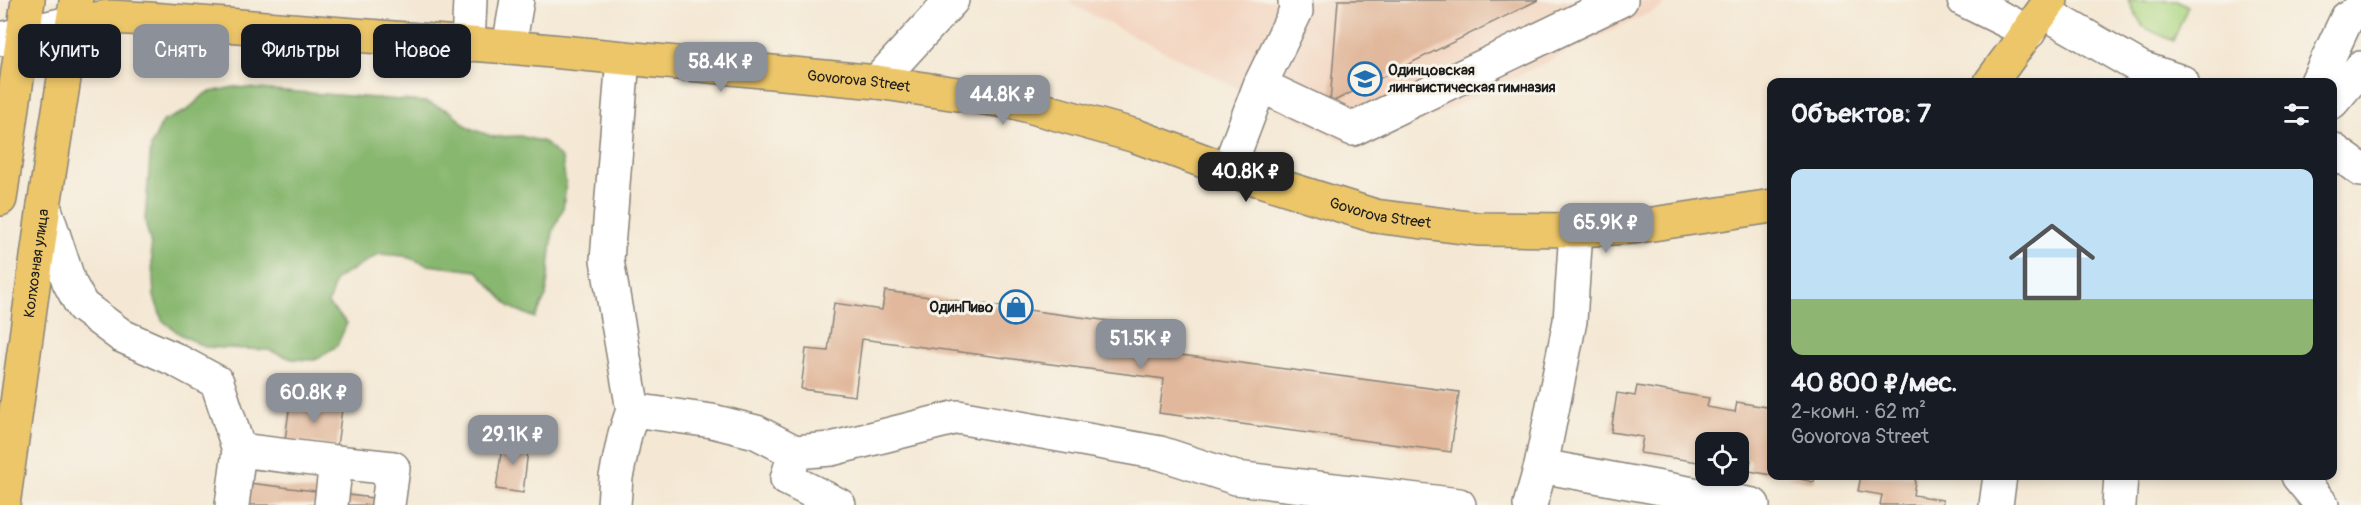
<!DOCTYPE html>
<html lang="ru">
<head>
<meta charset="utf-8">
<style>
	body { margin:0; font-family:Pangolin,sans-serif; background:#20242c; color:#f1f3f6; height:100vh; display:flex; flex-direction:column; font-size:22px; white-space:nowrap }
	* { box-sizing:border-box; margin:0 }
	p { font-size:20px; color:#9ea1a6 }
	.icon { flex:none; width:33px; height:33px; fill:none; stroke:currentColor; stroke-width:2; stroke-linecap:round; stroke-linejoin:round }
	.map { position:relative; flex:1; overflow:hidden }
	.side { position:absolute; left:1767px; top:78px; width:570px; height:402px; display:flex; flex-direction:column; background:#171b24; border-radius:12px; box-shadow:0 3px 9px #0003 }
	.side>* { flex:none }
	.top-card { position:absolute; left:18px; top:24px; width:570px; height:54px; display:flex; gap:12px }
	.tools { position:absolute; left:1695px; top:432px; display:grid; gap:12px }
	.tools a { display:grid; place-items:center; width:54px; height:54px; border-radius:12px; background:#171b24; box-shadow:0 3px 9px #0003; font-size:30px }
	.price { position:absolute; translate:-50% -51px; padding:0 14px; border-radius:12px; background:#8c9099; color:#fff; font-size:20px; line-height:39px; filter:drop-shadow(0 2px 3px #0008) }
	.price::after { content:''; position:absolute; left:50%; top:36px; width:18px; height:14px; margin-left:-9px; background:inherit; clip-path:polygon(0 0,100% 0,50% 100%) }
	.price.selected { background:#222; color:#fff }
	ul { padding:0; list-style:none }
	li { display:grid; align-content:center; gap:12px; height:318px; padding:0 24px }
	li+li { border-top:2px solid #363941 }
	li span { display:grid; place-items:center; height:186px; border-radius:12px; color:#555 }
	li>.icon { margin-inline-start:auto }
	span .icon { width:108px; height:108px; fill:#fffc; stroke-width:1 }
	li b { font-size:26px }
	h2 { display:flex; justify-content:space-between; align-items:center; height:72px; padding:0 24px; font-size:26px }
	.chip { padding:0 21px; border-radius:12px; background:#171b24; box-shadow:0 3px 9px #0003; font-size:21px; line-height:54px }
	.chip.selected { background:#8c9099; color:#fff }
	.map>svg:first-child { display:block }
	.built { fill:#f3d4bf }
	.green { fill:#abd681; stroke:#64794e; stroke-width:1.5 }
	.forest { fill:#88b76f; stroke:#526a46; stroke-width:1.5 }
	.building { fill:#e1b89b }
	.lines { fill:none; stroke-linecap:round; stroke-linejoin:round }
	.minor-casing { stroke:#888278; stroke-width:36 }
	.major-casing { stroke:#888278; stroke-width:36 }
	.minor { stroke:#fff; stroke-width:33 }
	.major { stroke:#ecc669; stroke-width:33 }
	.labels { text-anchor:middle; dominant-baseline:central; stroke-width:6; stroke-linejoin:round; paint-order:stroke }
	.poi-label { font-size:15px; font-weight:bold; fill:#1c1c1c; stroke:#f7f3e8; text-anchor:start }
	.street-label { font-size:15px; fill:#1c1c1c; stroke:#f7f3e8 }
</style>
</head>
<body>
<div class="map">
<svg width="2361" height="505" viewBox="0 0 2361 505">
	<rect width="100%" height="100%" fill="#f7f3e8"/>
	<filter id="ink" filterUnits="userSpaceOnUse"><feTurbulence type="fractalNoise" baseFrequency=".0167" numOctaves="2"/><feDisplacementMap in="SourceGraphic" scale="12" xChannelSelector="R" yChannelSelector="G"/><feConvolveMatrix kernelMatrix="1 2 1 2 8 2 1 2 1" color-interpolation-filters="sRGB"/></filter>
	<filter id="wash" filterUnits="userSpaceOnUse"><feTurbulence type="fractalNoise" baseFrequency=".008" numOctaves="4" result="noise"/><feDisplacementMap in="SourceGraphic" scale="24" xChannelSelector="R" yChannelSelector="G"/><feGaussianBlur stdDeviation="1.35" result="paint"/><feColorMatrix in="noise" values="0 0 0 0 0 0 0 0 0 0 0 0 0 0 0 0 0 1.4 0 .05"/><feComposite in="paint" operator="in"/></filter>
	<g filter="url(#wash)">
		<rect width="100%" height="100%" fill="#f4e8d4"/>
		<path class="built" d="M1070,0h596l-4,7 -301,143 -289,-145z"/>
		<path class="green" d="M2128,0h49l11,6 -15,35 -30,-14z"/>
		<path class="forest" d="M234,87l192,15 24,9 19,17 25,9 26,-1 24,6 18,17 4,26 -3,24 -10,22 -7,65 -11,22 -25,-11 -33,-36 -49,-6 -24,-9 -25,-2 -43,25 -8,25 19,19 -10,23 -22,14 -23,-1 -24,-9 -63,-3 -25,-13 -18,-14 -8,-24 -3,-51 -6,-24 6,-75 12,-25 23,-10 20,-18z"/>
		<g id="blocks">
			<path class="building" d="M1338,0h200l-208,103z
				M885,291l284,38 -3,24 293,39 -8,60 -292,-39 5,-34 -302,-40 -7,57 -54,-7 5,-40 22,2 6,-48 48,7z
				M1637,386l72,12 -2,9 28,5 2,-10 35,6v67l-23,-4 2,-11 -13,-2v-16h-32v10h-6l-2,10 -58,-9 3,-16 -32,-5 6,-39 18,3z
				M290,403l52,6 -5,37 -52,-6z
				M503,439l26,3 -6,51 -27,-4z
				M1785,476h30l-1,6z
				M1861,476h55l-3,19 30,5 -1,5h-62l2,-10 -24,-4z
				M241,482l140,17 -1,6h-141z"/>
		</g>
	</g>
	<g filter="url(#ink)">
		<use href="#blocks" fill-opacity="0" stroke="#888278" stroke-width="1.5"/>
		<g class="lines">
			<defs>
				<path id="minor" d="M1964,0l65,32
					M2044,12l97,56 41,14
					M0,39l73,-17
					M468,45l2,-45
					M509,47l8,-47
					M877,82l75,-82
					M2317,82l30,-64 14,-8
					M1260,85l93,44 268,-129
					M2332,102l29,-34
					M2332,149l29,21
					M1228,170l32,-85 36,-74 -1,-11
					M44,206l25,76 13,24 40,30 52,23 43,23 22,68 -7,55
					M633,410l79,11 44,11 39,20
					M239,450l97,12 -5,43
					M336,462l57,6 -5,37
					M1541,466l212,39
					M2298,476l24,29
					M614,505l2,-28 9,-43 8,-24 -26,-150 16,-202
					M839,505l-52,-26 8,-27 36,-3 127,-32 202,36 76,25 223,27
					M1530,505l11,-39 29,-145 6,-91
					M1996,505l4,-29
					M2119,505l2,-29"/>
				<g id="major">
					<path id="s1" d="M73,22l35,-5 41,2 360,28 368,35 141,21 118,33 92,34 147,46 103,13 98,1 57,-3 139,-21"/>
					<path d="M1991,82l60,-82"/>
					<path d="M0,199l28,-199"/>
					<path id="s2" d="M3,505l41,-299 32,-204"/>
				</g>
			</defs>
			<use href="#minor" class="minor-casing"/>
			<use href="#major" class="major-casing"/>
			<use href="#minor" class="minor"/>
			<use href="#major" class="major"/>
		</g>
	</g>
	<defs>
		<symbol id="school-ring" viewBox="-11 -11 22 22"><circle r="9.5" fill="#f7f3e8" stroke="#1f6fb2" stroke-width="1.5"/><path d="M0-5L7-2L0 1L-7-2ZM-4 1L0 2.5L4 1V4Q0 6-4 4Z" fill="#1f6fb2"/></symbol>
		<symbol id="shop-ring" viewBox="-11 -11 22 22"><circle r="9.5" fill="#f7f3e8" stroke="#1f6fb2" stroke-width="1.5"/><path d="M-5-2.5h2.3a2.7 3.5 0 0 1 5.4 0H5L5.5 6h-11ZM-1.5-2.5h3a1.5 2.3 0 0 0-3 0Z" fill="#1f6fb2"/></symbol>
	</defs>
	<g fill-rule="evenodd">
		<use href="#school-ring" x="1346" y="60" width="38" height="38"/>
		<use href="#shop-ring" x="997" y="288" width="38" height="38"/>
	</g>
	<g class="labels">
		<g class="poi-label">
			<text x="1388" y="70">Одинцовская<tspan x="1388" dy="17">лингвистическая гимназия</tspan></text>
			<text x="993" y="307" text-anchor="end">ОдинПиво</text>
		</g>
		<g class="street-label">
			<text stroke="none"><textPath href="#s1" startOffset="789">Govorova Street</textPath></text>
			<text stroke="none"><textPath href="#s1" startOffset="1329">Govorova Street</textPath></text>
			<text stroke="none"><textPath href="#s2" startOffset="244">Колхозная улица</textPath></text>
		</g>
	</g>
</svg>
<div class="tools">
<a><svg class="icon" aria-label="locate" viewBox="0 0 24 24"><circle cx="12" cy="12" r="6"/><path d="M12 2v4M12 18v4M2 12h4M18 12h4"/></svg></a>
</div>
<b class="price" style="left:721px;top:93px">58.4K ₽</b>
<b class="price" style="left:1003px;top:126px">44.8K ₽</b>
<b class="price selected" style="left:1246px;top:203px">40.8K ₽</b>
<b class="price" style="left:1606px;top:254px">65.9K ₽</b>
<b class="price" style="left:1141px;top:370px">51.5K ₽</b>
<b class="price" style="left:314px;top:424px">60.8K ₽</b>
<b class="price" style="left:513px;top:466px">29.1K ₽</b>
<div class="top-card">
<a class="chip">Купить</a>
<a class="chip selected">Снять</a>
<a class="chip">Фильтры</a>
<a class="chip">Новое</a>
</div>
<section class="side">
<h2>Объектов: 7<svg class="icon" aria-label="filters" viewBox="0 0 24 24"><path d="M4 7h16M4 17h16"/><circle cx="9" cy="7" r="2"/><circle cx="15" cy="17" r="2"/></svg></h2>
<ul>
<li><span style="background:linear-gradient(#bfe0f5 70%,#8fb573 0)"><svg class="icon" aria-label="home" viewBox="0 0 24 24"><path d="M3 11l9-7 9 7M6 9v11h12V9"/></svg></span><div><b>40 800 ₽/мес.</b><p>2-комн. · 62 m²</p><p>Govorova Street</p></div></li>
</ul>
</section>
</div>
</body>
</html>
